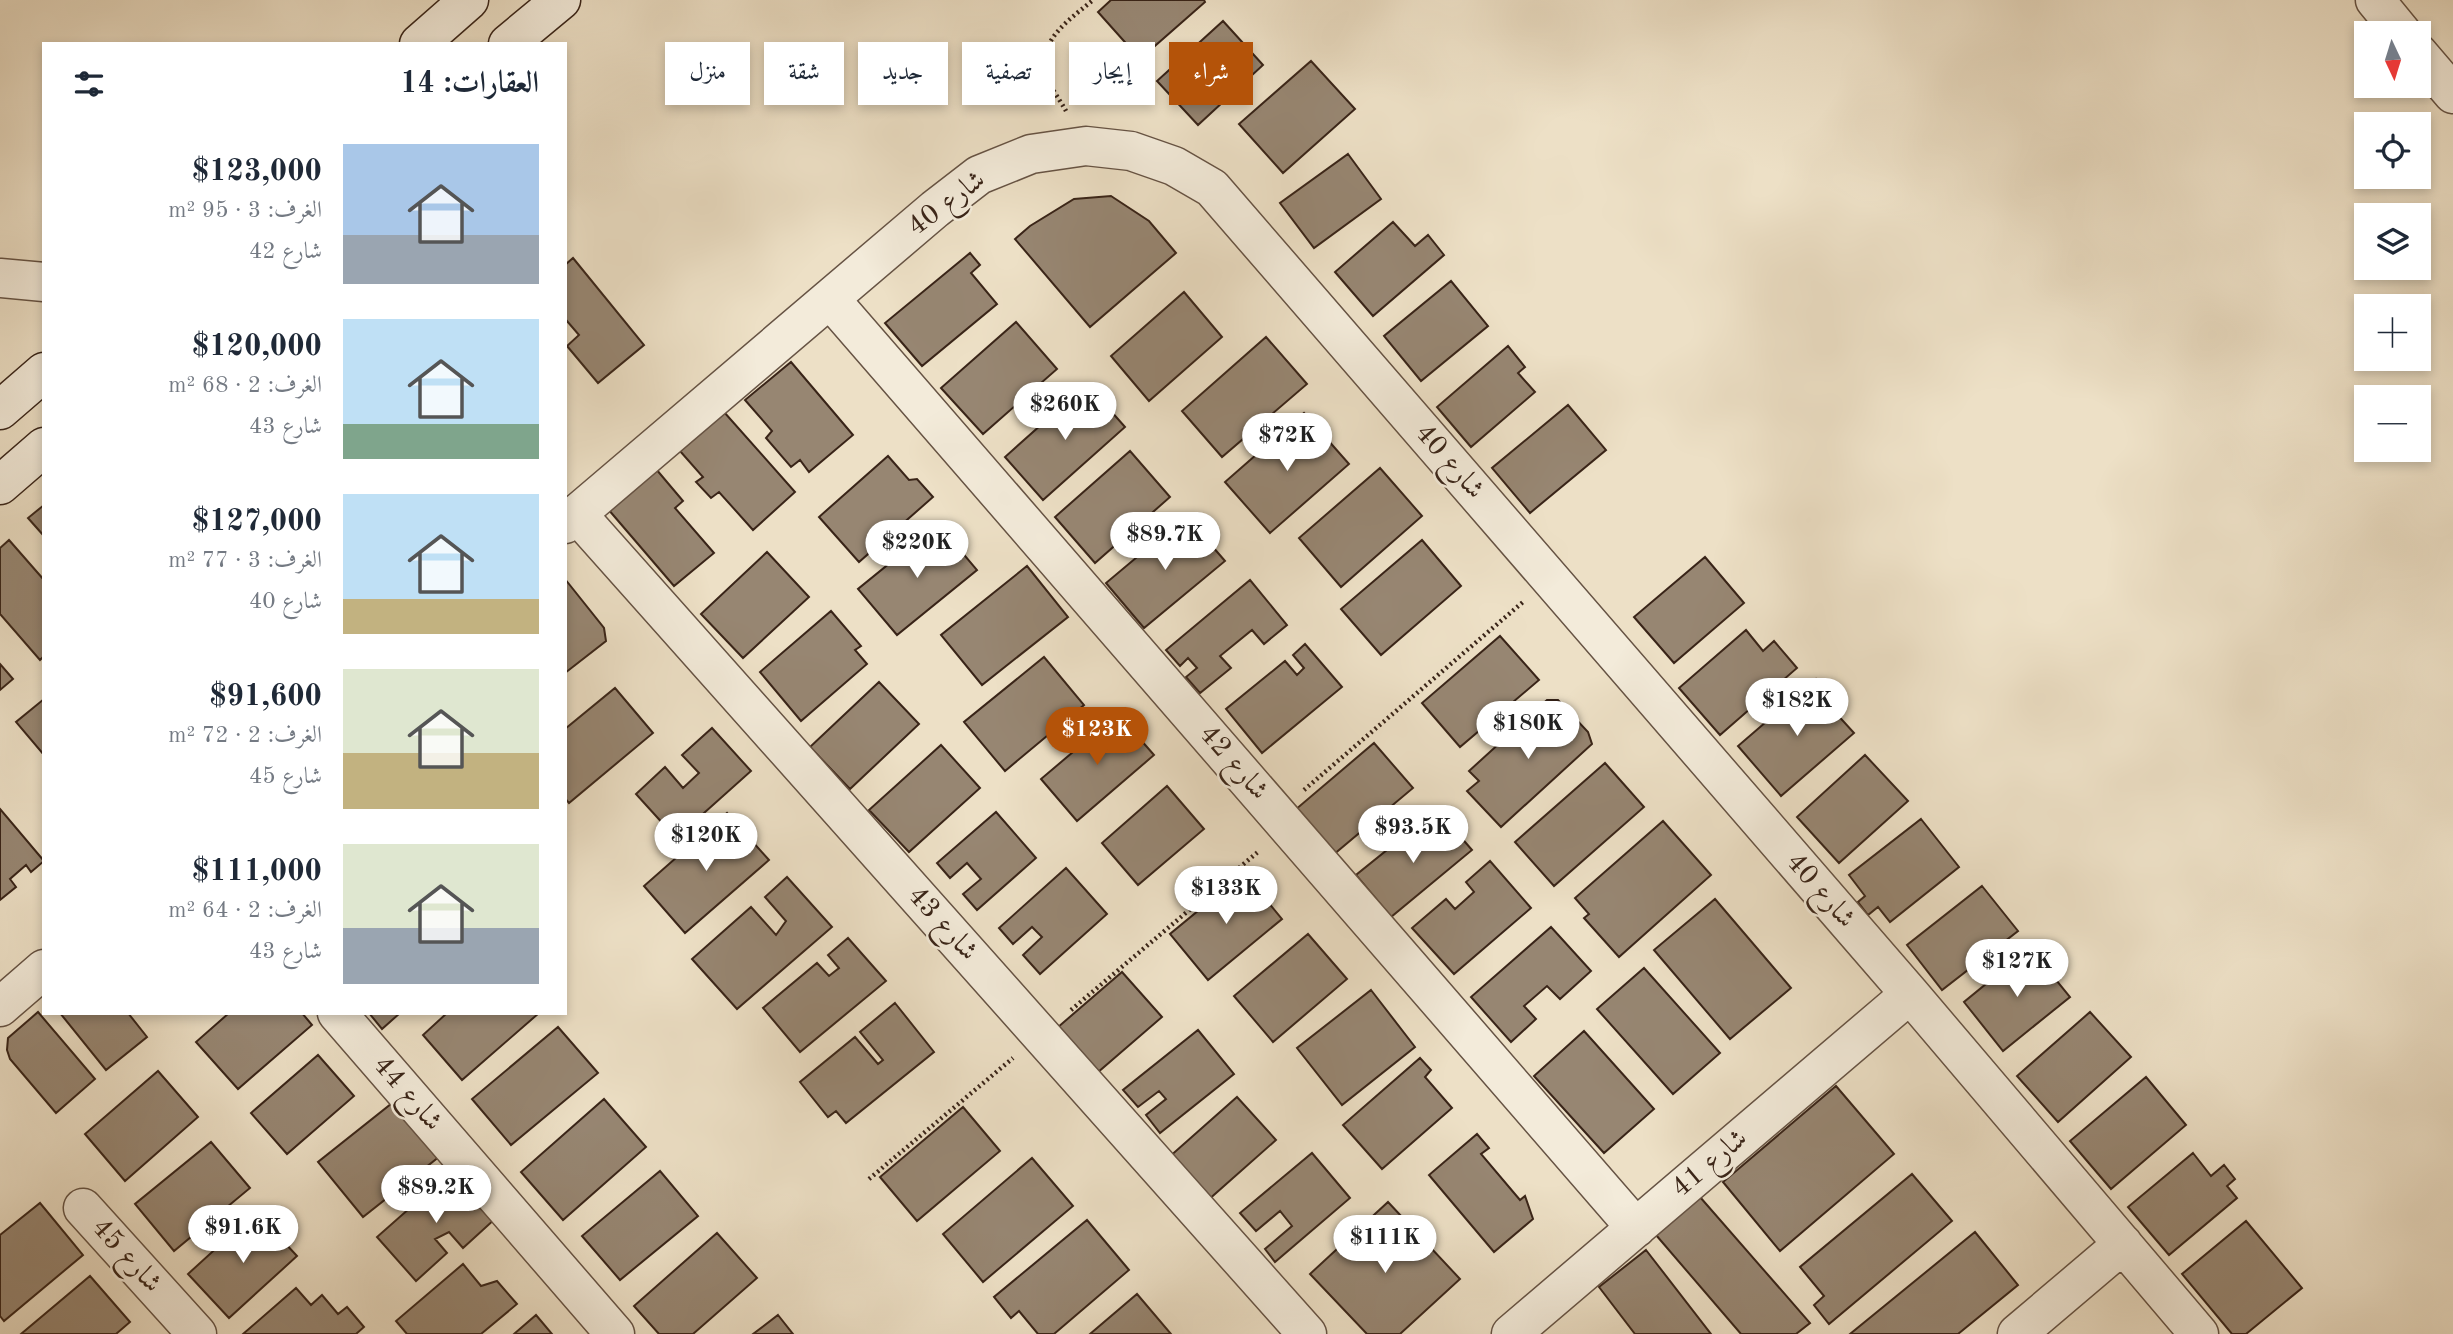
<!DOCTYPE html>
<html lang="ar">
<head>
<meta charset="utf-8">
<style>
	body { margin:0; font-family:"Old Standard TT",Amiri,serif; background:#f6f6f7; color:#1f2937; direction:rtl; height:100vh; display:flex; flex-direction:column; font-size:26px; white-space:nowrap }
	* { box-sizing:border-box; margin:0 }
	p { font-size:23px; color:#747a83 }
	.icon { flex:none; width:38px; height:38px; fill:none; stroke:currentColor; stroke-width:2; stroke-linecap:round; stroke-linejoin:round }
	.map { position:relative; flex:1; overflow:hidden; direction:ltr }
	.side { position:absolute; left:42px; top:42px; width:525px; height:973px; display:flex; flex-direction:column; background:#fff; border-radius:0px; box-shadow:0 4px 10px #0003; direction:rtl }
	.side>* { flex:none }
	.guide { position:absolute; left:588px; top:42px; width:665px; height:63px; direction:rtl; display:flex; gap:14px }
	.needle { width:46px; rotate:176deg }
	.fabs { position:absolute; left:2354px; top:21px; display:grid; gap:14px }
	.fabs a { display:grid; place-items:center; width:77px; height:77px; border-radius:0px; background:#fff; box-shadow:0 4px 10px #0003; font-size:35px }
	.price { position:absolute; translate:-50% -60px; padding:0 16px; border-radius:24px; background:#fff; color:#222; font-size:23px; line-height:46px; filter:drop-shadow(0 2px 4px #0008) }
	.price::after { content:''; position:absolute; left:50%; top:42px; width:21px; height:16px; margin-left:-10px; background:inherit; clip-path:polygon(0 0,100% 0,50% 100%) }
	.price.active { background:#b45309; color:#fff }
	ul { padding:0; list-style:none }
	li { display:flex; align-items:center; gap:21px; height:175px; padding:0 28px }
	li span { display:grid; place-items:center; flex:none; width:196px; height:140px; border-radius:0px; color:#555 }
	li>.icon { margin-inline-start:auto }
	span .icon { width:84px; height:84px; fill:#fffc; stroke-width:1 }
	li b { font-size:30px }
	h2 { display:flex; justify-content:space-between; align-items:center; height:84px; padding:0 28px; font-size:30px }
	.pill { padding:0 24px; border-radius:0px; background:#fff; box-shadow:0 4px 10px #0003; font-size:24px; line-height:63px }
	.pill.active { background:#b45309; color:#fff }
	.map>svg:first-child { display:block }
	.building { fill:#978672; stroke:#392418; stroke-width:2 }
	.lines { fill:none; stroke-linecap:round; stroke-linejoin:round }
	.street-casing { stroke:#665344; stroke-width:41 }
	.secondary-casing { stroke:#392418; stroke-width:41 }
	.path { stroke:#392418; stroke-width:4.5; stroke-dasharray:2 3.5; stroke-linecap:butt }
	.street { stroke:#f3ebda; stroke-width:38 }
	.secondary { stroke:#f3ebda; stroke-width:38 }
	.labels { text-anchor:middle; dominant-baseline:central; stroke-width:5; stroke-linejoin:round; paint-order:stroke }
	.street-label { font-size:28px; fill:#392418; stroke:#f3ebda }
</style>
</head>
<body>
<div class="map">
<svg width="2453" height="1334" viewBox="0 0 2453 1334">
	<rect width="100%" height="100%" fill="#ede0c6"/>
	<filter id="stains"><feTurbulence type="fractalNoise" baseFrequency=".00286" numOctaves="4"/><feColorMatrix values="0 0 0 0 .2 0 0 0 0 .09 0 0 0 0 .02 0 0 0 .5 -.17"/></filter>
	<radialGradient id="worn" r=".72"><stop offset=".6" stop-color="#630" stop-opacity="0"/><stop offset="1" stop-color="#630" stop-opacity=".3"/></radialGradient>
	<path class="building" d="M1111,0h93l1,2 -65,57 -42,-47z
		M1223,21l40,44 -65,60 -41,-44z
		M1311,61l44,48 -72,64 -44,-49z
		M1348,154l33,45 -67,49 -34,-45z
		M1111,196l38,25 27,32 -86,74 -75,-88 15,-13 44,-27z
		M1393,222l22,24 13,-11 16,20 -71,61 -38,-44z
		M970,253l10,12 -9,8 26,31 -75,62 -37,-43z
		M573,258l71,87 -46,38 -31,-37 12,-11 -12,-14 -2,2v-58z
		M1451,281l37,45 -67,55 -37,-45z
		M1184,292l38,45 -73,64 -38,-45z
		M1016,322l41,47 -74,65 -42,-46z
		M1266,337l41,47 -85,73 -40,-46z
		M1508,346l17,21 -7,6 17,19 -64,55 -34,-40z
		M791,362l62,73 -44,37 -9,-12 -9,7 -25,-29 6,-7 -27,-31z
		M1087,384l38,43 -82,73 -38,-43z
		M1568,405l38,45 -76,63 -38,-45z
		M724,412l71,80 -42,38 -34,-38 -8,6 -15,-16 7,-5 -23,-26z
		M1304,413l45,51 -79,69 -45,-51z
		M1130,451l40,46 -75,66 -40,-46z
		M888,456l21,24 8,-1 16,18 -74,65 -40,-45z
		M1380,468l42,48 -81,71 -42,-49z
		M656,469l27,32 -8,7 39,45 -40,33 -66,-77z
		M44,505v31l-16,-18z
		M1186,516l39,45 -81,67 -38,-45z
		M938,524l39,46 -80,65 -39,-46z
		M9,540l35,40v76l-4,4 -40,-46v-66z
		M1422,540l39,46 -80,69 -40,-46z
		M767,552l42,45 -66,61 -42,-44z
		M1705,557l39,46 -70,60 -40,-46z
		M1027,566l41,51 -86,68 -41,-50z
		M565,579l39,49 2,13 -41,32z
		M1250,580l37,45 -23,19 -12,-14 -32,26 11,12 -31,25 -14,-16 11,-9 -9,-10 -8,8 -14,-16z
		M831,611l30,35 -6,4 12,14 -66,57 -41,-49z
		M1746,630l17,21 11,-10 23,27 -77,67 -41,-47z
		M1500,636l39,44 -79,67 -38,-44z
		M1305,644l37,43 -80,66 -36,-44 59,-48 12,14 7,-7 -11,-13z
		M1044,657l40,48 -79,66 -41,-49z
		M0,664l13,15 -13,11z
		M1816,679l21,25 -4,6 21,23 -73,63 -43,-50z
		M879,682l40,42 -69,65 -40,-42z
		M615,688l38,45 -84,70 -4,-5v-69z
		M44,699v56l-28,-33z
		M1547,700h11l30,32 4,12 -91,83 -34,-36 12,-10 -10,-10z
		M1118,714l36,41 -77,66 -36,-42z
		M712,728l39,43 -75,67 -40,-44 29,-27 18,21 16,-15 -17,-18z
		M1374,743l39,45 -80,67 -38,-45z
		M941,745l39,43 -71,64 -40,-42z
		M1865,755l43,46 -69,62 -42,-46z
		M1605,763l39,44 -90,79 -39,-44z
		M1167,786l37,43 -66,56 -36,-42z
		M0,809l44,52 -13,11 -5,-7 -16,14 6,8 -16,13z
		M996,812l40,46 -59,52 -14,-16 18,-15 -14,-16 -17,15 -13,-15z
		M727,813l42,47 -84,73 -41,-47z
		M1439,818l14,17h6l13,15 -81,67 -35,-42 67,-54 5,6z
		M1921,819l38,48 -69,55 -12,-15 -10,8 -10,-13 7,-6 -16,-21z
		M1663,821l48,54 -92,82 -35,-39 5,-4 -14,-16z
		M1490,861l41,47 -77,66 -42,-46 34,-29 9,10 19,-17 -8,-10z
		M1066,868l41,46 -67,60 -17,-19 19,-18 -10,-10 -19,17 -14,-16z
		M1244,873l38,46 -74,61 -38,-46z
		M787,877l45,50 -95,82 -45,-50 59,-52 25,28 10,-14 -21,-24z
		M1982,886l36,45 -76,59 -35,-45z
		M1715,899l76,89 -61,51 -76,-89z
		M1551,927l40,44 -31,28 -13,-13 -23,20 12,13 -25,23 -40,-45z
		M1308,934l39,45 -74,63 -39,-46z
		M848,938l38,43 -86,71 -37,-44 54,-45 12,13 10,-8 -11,-13z
		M2030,948l40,49 -67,54 -39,-49z
		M1644,968l76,85 -47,41 -76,-85z
		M1122,972l40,45 -72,62 -40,-45z
		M1371,990l44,57 -73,58 -45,-57z
		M895,1003l39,49 -88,71 -10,-12 -8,6 -28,-35 55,-45 23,27 5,-4 -23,-28z
		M38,1012l57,67 -39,34 -46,-54 -3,-9 1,-12z
		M2090,1012l41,45 -73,65 -41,-46z
		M60,1013h68l19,24 -41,33z
		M229,1013h73l10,12 -74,64 -42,-47z
		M369,1013h31l-18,16z
		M447,1013h92l-77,67 -39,-45z
		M558,1027l40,46 -87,72 -39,-46z
		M1198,1030l36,44 -74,59 -14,-18 20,-16 -7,-8 -21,16 -15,-17z
		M1584,1031l70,78 -50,44 -70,-77z
		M318,1055l36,41 -67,58 -36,-41z
		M1420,1058l11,12 -6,7 27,31 -70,61 -39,-44z
		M158,1071l40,46 -73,64 -40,-47z
		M2146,1077l40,48 -75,64 -41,-48z
		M1836,1086l58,68 -114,97 -57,-69z
		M1237,1097l39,43 -69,61 -39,-43z
		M604,1099l42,48 -83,73 -42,-48z
		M396,1100l44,56 -77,61 -45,-55z
		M963,1107l37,44 -83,70 -37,-44z
		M1477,1134l12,14 -8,6 39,46 5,-4 8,23 -39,33 -65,-77z
		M211,1142l39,46 -76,63 -39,-47z
		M1312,1153l38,45 -75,64 -10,-13 27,-23 -12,-15 -24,20 -16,-18z
		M2193,1153l18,23 13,-11 11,14 -8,7 10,12 -68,57 -41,-48z
		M1032,1158l41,48 -90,76 -40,-48z
		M453,1170l43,48 -33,30 -14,-16 -14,7 12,14 -31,28 -39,-44z
		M660,1171l38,45 -78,64 -38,-44z
		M1912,1174l40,47 -123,103 -15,-19 10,-9 -24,-29z
		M1700,1197l110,126 -14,11h-55l-85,-99z
		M1388,1202l72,77 -60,55h-33l-57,-60z
		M40,1203l43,52 -79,66 -4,-5v-81z
		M256,1212l41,44 -68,62 -41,-44z
		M1087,1220l42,50 -75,64h-16l-19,-23 -8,7 -17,-21z
		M2246,1221l56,67 -56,46h-14l-50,-60z
		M1975,1232l43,53 -60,49h-108z
		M717,1233l40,45 -64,56h-34l-25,-28z
		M1646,1250l65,84h-76l-36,-47z
		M463,1264l18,22 16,-5 20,23 -36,30h-74l-11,-13z
		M90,1276l40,46 -14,12h-95z
		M296,1288l15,17 11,-10 16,19 9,-7 17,20 -8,7h-113z
		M1137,1294l34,40h-81z
		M536,1315l16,19h-38z
		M778,1315l15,19h-40z"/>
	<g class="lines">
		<defs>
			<path id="street" d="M2375,0l27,33
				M2418,53l35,41
				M0,278l44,4
				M830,299l806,929
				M577,514l730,820
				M565,524l370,-315 44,-34 52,-21 55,-8 45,5 43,15 38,22 698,806 289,340
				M0,1007l44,-38
				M337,1013l278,321
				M83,1208l114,126
				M1511,1334l399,-340
				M2017,1334l106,-90"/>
			<path id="secondary" d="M419,44l50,-44
				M508,44l53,-44
				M0,410l44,-38
				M0,485l44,-38"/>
		</defs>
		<use href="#street" class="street-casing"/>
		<use href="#secondary" class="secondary-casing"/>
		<path class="path" d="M1066,111c-7,-13 -21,-30 -22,-45 -2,-29 30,-50 49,-66
			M1304,790l219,-188
			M1071,1010l188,-159
			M869,1179l144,-121"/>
		<use href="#street" class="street"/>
		<use href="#secondary" class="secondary"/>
	</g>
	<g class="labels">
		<g class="street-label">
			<text transform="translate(947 204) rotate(-37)">شارع 40</text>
			<text transform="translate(1449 462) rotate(49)">شارع 40</text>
			<text transform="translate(1233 763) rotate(49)">شارع 42</text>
			<text transform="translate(1820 891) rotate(49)">شارع 40</text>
			<text transform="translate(942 924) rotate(48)">شارع 43</text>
			<text transform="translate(407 1094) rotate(49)">شارع 44</text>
			<text transform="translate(1710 1164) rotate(-40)">شارع 41</text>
			<text transform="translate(126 1256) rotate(48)">شارع 45</text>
		</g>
	</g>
	<rect width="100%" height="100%" filter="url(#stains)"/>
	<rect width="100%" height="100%" fill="url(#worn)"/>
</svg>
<div class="fabs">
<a><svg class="needle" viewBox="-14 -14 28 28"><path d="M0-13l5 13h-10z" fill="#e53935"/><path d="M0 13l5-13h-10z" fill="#747a83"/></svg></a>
<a><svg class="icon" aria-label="locate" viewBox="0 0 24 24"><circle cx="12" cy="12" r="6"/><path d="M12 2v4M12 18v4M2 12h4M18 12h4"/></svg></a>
<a><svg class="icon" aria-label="layers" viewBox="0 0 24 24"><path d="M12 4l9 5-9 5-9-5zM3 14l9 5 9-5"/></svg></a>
<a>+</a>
<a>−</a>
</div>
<b class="price" style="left:1065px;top:442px">$260K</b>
<b class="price" style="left:1287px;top:473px">$72K</b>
<b class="price" style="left:1165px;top:572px">$89.7K</b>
<b class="price" style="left:917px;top:580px">$220K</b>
<b class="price" style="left:1797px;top:738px">$182K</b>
<b class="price" style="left:1528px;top:761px">$180K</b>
<b class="price active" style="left:1097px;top:767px">$123K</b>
<b class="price" style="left:1413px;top:865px">$93.5K</b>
<b class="price" style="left:706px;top:873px">$120K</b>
<b class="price" style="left:1226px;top:926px">$133K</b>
<b class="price" style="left:2017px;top:999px">$127K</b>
<b class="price" style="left:436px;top:1225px">$89.2K</b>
<b class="price" style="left:243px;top:1265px">$91.6K</b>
<b class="price" style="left:1385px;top:1275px">$111K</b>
<div class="guide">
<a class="pill active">شراء</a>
<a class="pill">إيجار</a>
<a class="pill">تصفية</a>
<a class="pill">جديد</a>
<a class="pill">شقة</a>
<a class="pill">منزل</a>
</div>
<section class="side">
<h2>العقارات: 14<svg class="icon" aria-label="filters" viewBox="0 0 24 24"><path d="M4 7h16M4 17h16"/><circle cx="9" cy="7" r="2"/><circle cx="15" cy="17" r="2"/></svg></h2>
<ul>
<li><span style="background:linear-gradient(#a9c7e8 65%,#9aa5b1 0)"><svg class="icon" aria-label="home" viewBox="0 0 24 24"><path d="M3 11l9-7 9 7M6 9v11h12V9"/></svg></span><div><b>$123,000</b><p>الغرف: 3 · 95 m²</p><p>شارع 42</p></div></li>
<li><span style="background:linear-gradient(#bfe0f5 75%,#7fa58c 0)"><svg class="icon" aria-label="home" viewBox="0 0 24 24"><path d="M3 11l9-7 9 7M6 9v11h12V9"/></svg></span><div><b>$120,000</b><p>الغرف: 2 · 68 m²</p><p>شارع 43</p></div></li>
<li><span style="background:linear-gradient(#bfe0f5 75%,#c2b280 0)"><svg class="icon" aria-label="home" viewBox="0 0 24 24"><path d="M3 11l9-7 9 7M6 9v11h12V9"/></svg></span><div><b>$127,000</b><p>الغرف: 3 · 77 m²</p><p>شارع 40</p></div></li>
<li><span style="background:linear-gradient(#dfe7d0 60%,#c2b280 0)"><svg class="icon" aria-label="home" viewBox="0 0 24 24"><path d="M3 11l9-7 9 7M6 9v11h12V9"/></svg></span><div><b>$91,600</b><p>الغرف: 2 · 72 m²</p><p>شارع 45</p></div></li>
<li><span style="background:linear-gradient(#dfe7d0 60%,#9aa5b1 0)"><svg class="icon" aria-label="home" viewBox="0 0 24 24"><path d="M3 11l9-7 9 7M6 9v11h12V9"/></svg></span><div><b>$111,000</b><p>الغرف: 2 · 64 m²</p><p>شارع 43</p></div></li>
</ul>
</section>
</div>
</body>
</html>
